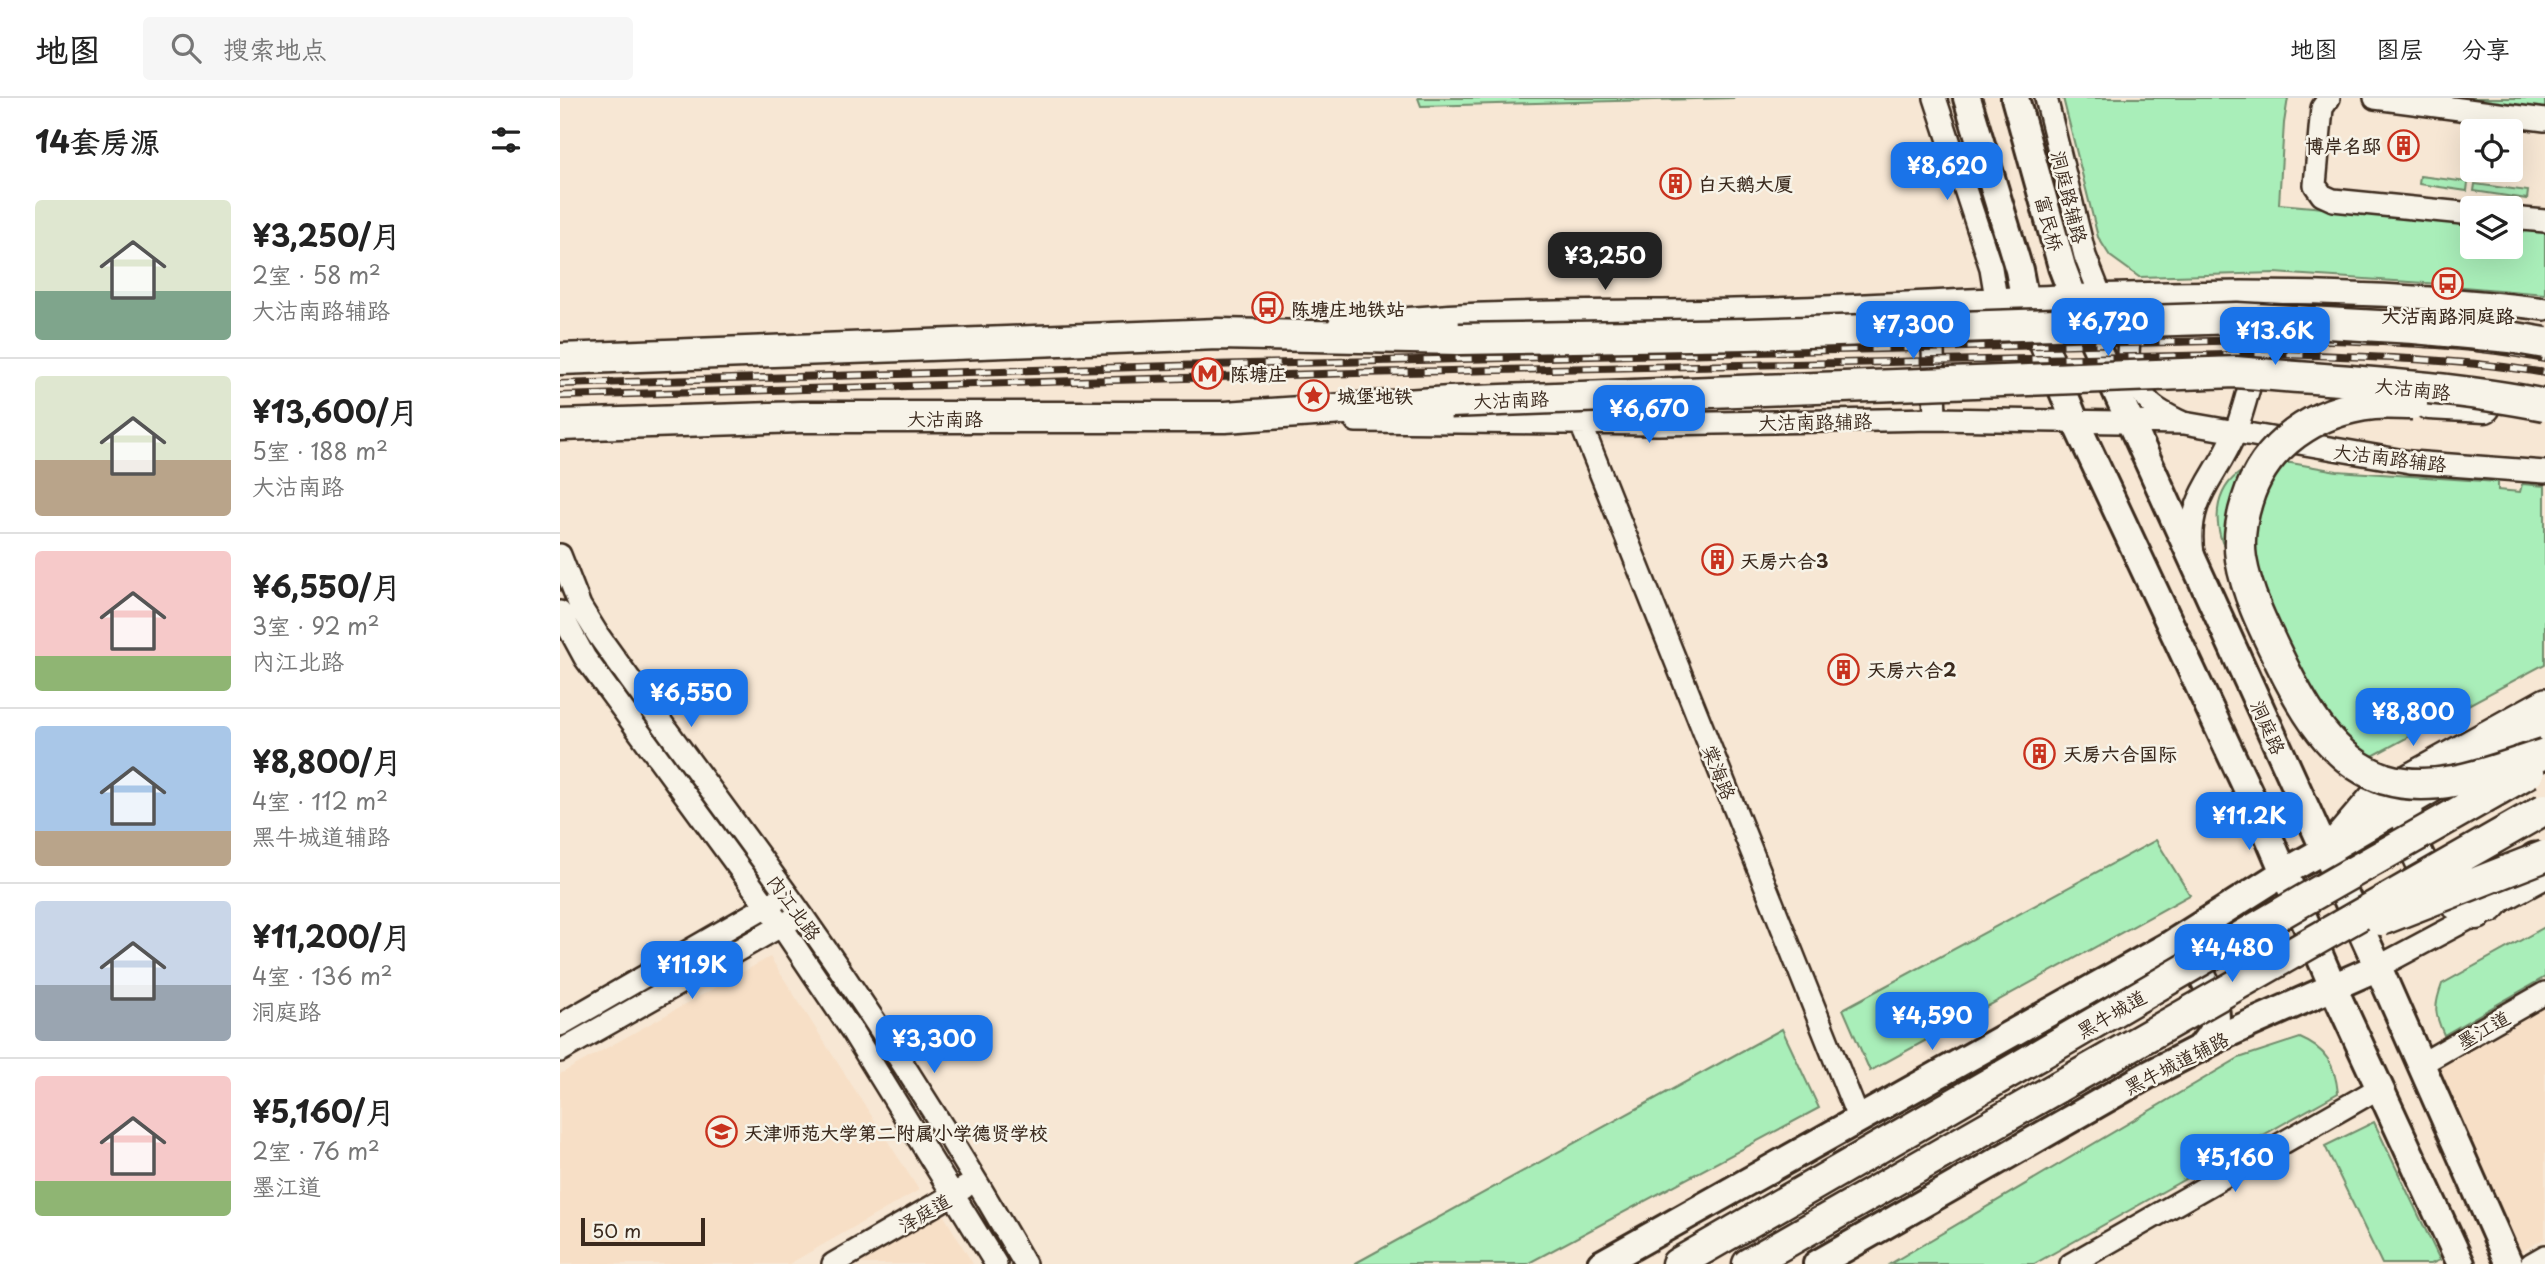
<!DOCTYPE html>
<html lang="zh">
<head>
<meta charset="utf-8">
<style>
	body { margin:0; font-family:"Playpen Sans","LXGW WenKai TC",sans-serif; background:#f6f6f6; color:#222; height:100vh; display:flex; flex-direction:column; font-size:26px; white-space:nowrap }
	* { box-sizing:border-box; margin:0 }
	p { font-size:23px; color:#767676 }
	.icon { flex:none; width:38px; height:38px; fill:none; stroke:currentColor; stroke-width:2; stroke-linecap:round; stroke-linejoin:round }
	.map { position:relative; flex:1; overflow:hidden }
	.drawer { display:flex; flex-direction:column; background:#fff; width:560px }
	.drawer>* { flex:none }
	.controls { position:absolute; left:1900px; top:21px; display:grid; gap:14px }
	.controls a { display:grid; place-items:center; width:63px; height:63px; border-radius:7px; background:#fff; box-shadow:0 7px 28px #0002; font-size:35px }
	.scale { position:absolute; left:21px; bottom:18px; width:124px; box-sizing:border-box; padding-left:7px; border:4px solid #3b2a1e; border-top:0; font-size:19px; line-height:24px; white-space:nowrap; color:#3b2a1e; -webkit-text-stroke:5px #f7f3e8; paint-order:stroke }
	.price { position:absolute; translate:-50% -60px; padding:0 16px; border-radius:14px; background:#1a73e8; color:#fff; font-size:23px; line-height:46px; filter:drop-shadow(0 2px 4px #0008) }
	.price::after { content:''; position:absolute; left:50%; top:42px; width:21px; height:16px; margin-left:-10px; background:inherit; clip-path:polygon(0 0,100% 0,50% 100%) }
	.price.selected { background:#222; color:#fff }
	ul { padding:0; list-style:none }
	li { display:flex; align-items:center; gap:21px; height:175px; padding:0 35px }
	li+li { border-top:2px solid #e0e0e0 }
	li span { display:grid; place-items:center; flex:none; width:196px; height:140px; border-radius:7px; color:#555 }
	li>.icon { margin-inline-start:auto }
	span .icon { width:84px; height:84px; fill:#fffc; stroke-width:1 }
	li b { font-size:30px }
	h2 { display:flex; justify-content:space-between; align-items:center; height:84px; padding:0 35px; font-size:30px }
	header { display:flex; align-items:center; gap:42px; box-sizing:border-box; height:98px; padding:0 35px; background:#fff; border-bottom:2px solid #e0e0e0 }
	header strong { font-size:33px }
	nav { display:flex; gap:38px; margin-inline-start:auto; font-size:24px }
	.search { width:490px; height:63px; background:#f6f6f6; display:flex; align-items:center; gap:18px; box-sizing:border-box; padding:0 24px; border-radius:7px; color:#767676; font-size:26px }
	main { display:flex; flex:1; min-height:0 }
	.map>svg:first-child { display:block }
	.built { fill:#f7dfc6 }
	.green { fill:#a9eeb9; stroke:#728c6c; stroke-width:2 }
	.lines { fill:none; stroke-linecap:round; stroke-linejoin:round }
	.minor-casing { stroke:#3b2a1e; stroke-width:26 }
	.major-casing { stroke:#3b2a1e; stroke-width:32 }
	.highway-casing { stroke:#3b2a1e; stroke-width:35 }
	.minor { stroke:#f7f3e8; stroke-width:21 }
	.major { stroke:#f7f3e8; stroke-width:26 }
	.highway { stroke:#f7f3e8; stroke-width:30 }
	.rail-casing { stroke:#3b2a1e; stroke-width:8 }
	.rail { stroke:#f7f3e8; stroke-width:5; stroke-dasharray:16; stroke-linecap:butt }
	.highway-bridge-casing { stroke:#3b2a1e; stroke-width:35; stroke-linecap:butt }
	.highway-bridge { stroke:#f7f3e8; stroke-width:30 }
	.labels { text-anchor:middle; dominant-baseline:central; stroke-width:5; stroke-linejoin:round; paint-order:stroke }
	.poi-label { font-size:19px; font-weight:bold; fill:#3b2a1e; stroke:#f7f3e8; text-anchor:start }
	.street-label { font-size:19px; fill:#3b2a1e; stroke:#f7f3e8 }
</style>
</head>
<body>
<header>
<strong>地图</strong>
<div class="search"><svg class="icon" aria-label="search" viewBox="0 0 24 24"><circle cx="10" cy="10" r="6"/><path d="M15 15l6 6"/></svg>搜索地点</div>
<nav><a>地图</a><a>图层</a><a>分享</a></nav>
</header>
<main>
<section class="drawer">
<h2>14套房源<svg class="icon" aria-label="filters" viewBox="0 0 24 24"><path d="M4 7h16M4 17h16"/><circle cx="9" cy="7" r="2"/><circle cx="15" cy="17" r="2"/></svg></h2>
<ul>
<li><span style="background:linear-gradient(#dfe7d0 65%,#7fa58c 0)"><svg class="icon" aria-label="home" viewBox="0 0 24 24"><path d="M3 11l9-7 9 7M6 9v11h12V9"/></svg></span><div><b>¥3,250/月</b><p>2室 · 58 m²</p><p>大沽南路辅路</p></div></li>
<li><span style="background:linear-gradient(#dfe7d0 60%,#b9a48a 0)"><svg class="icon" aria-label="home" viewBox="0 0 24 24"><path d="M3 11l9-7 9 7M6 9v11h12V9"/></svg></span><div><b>¥13,600/月</b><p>5室 · 188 m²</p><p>大沽南路</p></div></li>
<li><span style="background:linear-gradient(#f6c9c9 75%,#8fb573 0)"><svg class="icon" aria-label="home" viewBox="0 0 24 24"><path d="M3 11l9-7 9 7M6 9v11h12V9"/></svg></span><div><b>¥6,550/月</b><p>3室 · 92 m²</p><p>内江北路</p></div></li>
<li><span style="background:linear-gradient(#a9c7e8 75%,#b9a48a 0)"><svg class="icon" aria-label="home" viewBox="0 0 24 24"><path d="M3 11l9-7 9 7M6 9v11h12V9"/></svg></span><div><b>¥8,800/月</b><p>4室 · 112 m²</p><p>黑牛城道辅路</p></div></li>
<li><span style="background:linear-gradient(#c9d6e8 60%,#9aa5b1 0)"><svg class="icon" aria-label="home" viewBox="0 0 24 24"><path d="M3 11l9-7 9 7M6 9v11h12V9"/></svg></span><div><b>¥11,200/月</b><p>4室 · 136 m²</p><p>洞庭路</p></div></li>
<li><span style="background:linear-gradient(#f6c9c9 75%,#8fb573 0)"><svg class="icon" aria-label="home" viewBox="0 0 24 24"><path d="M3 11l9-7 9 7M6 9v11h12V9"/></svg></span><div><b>¥5,160/月</b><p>2室 · 76 m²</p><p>墨江道</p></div></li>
</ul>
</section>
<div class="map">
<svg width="1985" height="1166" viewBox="0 0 1985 1166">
	<rect width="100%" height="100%" fill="#f7e7d4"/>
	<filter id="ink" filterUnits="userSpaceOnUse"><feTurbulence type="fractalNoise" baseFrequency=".0143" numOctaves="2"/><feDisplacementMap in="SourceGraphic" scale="14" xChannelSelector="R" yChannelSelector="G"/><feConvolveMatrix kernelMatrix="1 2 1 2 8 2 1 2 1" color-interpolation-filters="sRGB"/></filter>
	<g filter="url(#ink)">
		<path class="built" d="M210,859l149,233 -130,74h-229v-190z
			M1985,909v231l-24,14 -83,-184z
			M383,1116l30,50h-117z"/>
		<path class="green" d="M858,0h317l-314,8z
			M1503,0h225l-4,25 -5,81 194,17v26h38v-22l34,3v66l-93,-8 1,-9 -11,-1 -2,8 -165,-11 -136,4 -29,-21 -12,-19z
			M1847,0h138v16z
			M1860,78l48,6 -1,9 -48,-7z
			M1915,86l53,7 -1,8 -53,-8z
			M1731,365l46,8 161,11v8l22,2 2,-8 23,2v178l-176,94 -48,-44 -99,-172c-12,-36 1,-70 40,-78 9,-2 20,-1 29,-1z
			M1596,742l34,55 -320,176 -27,-62z
			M1985,829v50l-101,58c-10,-22 -10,-29 -2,-51z
			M1222,931l37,79 -292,156h-173z
			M1740,940c26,11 35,26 38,55l-304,171h-144l349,-206z
			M1814,1024l66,138 -9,4h-49l-57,-118z"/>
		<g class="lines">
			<defs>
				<path id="minor" d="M1375,0l56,170 5,30
					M1486,0l39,158 15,38
					M1769,0l-7,10 -7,77 7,10 11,5 140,14
					M1815,0l170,22
					M1951,120l34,3
					M1372,217l3,104
					M1587,217c-6,8 -16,17 -18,28 -4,20 8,48 23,62 8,7 19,12 29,17
					M779,227c40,-4 81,-8 121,-10 113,-6 226,-2 340,-7 248,-11 498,-30 745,1
					M796,323l302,3 277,-5 249,4 226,39 135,10
					M1021,326l278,696
					M1633,456c-8,-56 24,-76 42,-121 15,-40 23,-85 35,-126
					M0,457l20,51 18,29c67,94 137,186 204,280 80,113 154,229 223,349
					M0,514l25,46 197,269 70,104 144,233
					M1775,739l35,-41 175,-97
					M1818,869l167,-89
					M0,927l217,-125
					M0,953l233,-132
					M1861,966l124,-71
					M273,1166l131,-76
					M1511,1166l308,-176
					M1971,1166l14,-8"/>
				<path id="major" d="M1407,0l52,172 5,26 51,125 184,393 74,173 128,277
					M1455,0l47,169 11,29 305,671 131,297
					M1625,851l4,1c9,19 32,54 26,74 -2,9 -10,17 -15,25
					M1041,1166l570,-320 112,-71 41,-23
					M1257,1166l329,-188 81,-42 151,-67"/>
				<path id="highway" d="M0,261l658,-25 241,5
					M1869,306l56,3
					M0,327l242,-8h423l225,-15
					M1848,717c1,32 20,66 44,86 7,6 17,9 25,13
					M1764,752l221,-129
					M1930,809l45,-49
					M1117,1166l362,-209
					M1188,1166l310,-177"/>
			</defs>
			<use href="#minor" class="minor-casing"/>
			<use href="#major" class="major-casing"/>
			<use href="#highway" class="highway-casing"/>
			<use href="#minor" class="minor"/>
			<use href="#major" class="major"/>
			<use href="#highway" class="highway"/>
			<defs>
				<path id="rail" d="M0,286l647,-19 1093,-26c82,3 164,4 245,20
					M0,298l796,-23 919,-19c90,3 181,4 270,19"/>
			</defs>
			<use href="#rail" class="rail-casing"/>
			<use href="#rail" class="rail"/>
			<defs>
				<path id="highway-bridge" d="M899,241l288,-5 490,-16 177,10 96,9 35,6
					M890,304l786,-30c103,9 208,13 309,33
					M1852,306c-13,0 -26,-1 -38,0 -58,6 -110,40 -127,97 -6,19 -9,38 -6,58 6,36 24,71 40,104 22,45 52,99 104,116 53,16 109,-9 160,-25
					M1821,822l164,-64
					M1479,957l265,-155 225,-128
					M1498,989l487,-278"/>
			</defs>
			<use href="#highway-bridge" class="highway-bridge-casing"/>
			<use href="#highway-bridge" class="highway-bridge"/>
		</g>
	</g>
	<defs>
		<symbol id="building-ring" viewBox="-11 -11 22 22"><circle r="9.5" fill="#f7f3e8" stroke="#c8321e" stroke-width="1.5"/><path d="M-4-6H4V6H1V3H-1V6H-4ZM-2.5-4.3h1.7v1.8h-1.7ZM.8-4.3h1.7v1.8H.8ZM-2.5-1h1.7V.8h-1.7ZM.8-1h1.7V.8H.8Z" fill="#c8321e"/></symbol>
		<symbol id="bus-ring" viewBox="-11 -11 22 22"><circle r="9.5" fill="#f7f3e8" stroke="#c8321e" stroke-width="1.5"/><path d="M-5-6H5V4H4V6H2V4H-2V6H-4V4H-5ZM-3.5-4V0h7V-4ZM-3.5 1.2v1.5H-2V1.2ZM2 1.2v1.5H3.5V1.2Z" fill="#c8321e"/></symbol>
		<symbol id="metro-ring" viewBox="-11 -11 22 22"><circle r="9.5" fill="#f7f3e8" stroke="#c8321e" stroke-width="1.5"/><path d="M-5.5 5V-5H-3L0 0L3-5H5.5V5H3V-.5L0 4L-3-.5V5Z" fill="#c8321e"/></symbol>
		<symbol id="sight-ring" viewBox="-11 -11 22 22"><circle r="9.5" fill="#f7f3e8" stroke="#c8321e" stroke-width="1.5"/><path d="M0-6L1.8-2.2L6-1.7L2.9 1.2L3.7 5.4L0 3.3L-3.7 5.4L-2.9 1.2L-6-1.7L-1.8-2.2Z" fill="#c8321e"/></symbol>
		<symbol id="school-ring" viewBox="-11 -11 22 22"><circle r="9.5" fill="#f7f3e8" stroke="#c8321e" stroke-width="1.5"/><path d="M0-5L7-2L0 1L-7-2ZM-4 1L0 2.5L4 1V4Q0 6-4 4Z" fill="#c8321e"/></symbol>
	</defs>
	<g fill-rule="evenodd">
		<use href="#building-ring" x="1826" y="30" width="35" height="35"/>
		<use href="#building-ring" x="1098" y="68" width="35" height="35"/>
		<use href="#bus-ring" x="1870" y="168" width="35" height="35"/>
		<use href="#bus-ring" x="690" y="192" width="35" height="35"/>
		<use href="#metro-ring" x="630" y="258" width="35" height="35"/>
		<use href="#sight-ring" x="736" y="280" width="35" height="35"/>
		<use href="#building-ring" x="1140" y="444" width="35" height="35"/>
		<use href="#building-ring" x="1266" y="554" width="35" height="35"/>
		<use href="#building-ring" x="1462" y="638" width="35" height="35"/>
		<use href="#school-ring" x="144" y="1016" width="35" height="35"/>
	</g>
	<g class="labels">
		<g class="poi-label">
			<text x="1821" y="47" text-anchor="end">博岸名邸</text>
			<text x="1138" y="85">白天鹅大厦</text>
			<text x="731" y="210">陈塘庄地铁站</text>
			<text x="1888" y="217" text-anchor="middle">大沽南路洞庭路</text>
			<text x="670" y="275">陈塘庄</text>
			<text x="777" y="297">城堡地铁</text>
			<text x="1180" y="462">天房六合3</text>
			<text x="1307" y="571">天房六合2</text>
			<text x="1503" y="655">天房六合国际</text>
			<text x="184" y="1034">天津师范大学第二附属小学德贤学校</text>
		</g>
		<g class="street-label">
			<text transform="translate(1510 99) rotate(76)">洞庭路辅路</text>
			<text transform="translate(1490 125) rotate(75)">富民桥</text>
			<text transform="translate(1853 290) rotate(6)">大沽南路</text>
			<text transform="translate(951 301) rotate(-2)">大沽南路</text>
			<text x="385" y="320">大沽南路</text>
			<text transform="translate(1255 323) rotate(-1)">大沽南路辅路</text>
			<text transform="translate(1830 359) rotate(7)">大沽南路辅路</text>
			<text transform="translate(1709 629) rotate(66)">洞庭路</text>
			<text transform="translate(1160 674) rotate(68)">棠海路</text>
			<text transform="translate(235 809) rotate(54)">内江北路</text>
			<text transform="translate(1551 915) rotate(-30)">黑牛城道</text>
			<text transform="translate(1923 931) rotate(-30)">墨江道</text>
			<text transform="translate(1616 964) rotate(-27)">黑牛城道辅路</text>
			<text transform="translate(364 1114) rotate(-30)">泽庭道</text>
		</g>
	</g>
</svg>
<div class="controls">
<a><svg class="icon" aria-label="locate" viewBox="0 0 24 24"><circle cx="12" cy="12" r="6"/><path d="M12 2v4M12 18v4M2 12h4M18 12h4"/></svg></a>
<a><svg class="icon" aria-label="layers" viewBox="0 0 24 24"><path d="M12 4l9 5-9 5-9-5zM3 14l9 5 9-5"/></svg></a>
</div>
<div class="scale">50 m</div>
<b class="price" style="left:1387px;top:104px">¥8,620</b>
<b class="price selected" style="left:1045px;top:194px">¥3,250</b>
<b class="price" style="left:1548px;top:260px">¥6,720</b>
<b class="price" style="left:1353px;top:263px">¥7,300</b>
<b class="price" style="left:1715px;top:269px">¥13.6K</b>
<b class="price" style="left:1089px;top:347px">¥6,670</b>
<b class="price" style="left:131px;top:631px">¥6,550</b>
<b class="price" style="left:1853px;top:650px">¥8,800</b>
<b class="price" style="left:1689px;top:754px">¥11.2K</b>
<b class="price" style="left:1672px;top:886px">¥4,480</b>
<b class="price" style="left:132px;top:903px">¥11.9K</b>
<b class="price" style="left:1372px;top:954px">¥4,590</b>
<b class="price" style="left:374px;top:977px">¥3,300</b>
<b class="price" style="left:1675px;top:1096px">¥5,160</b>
</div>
</main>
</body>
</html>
